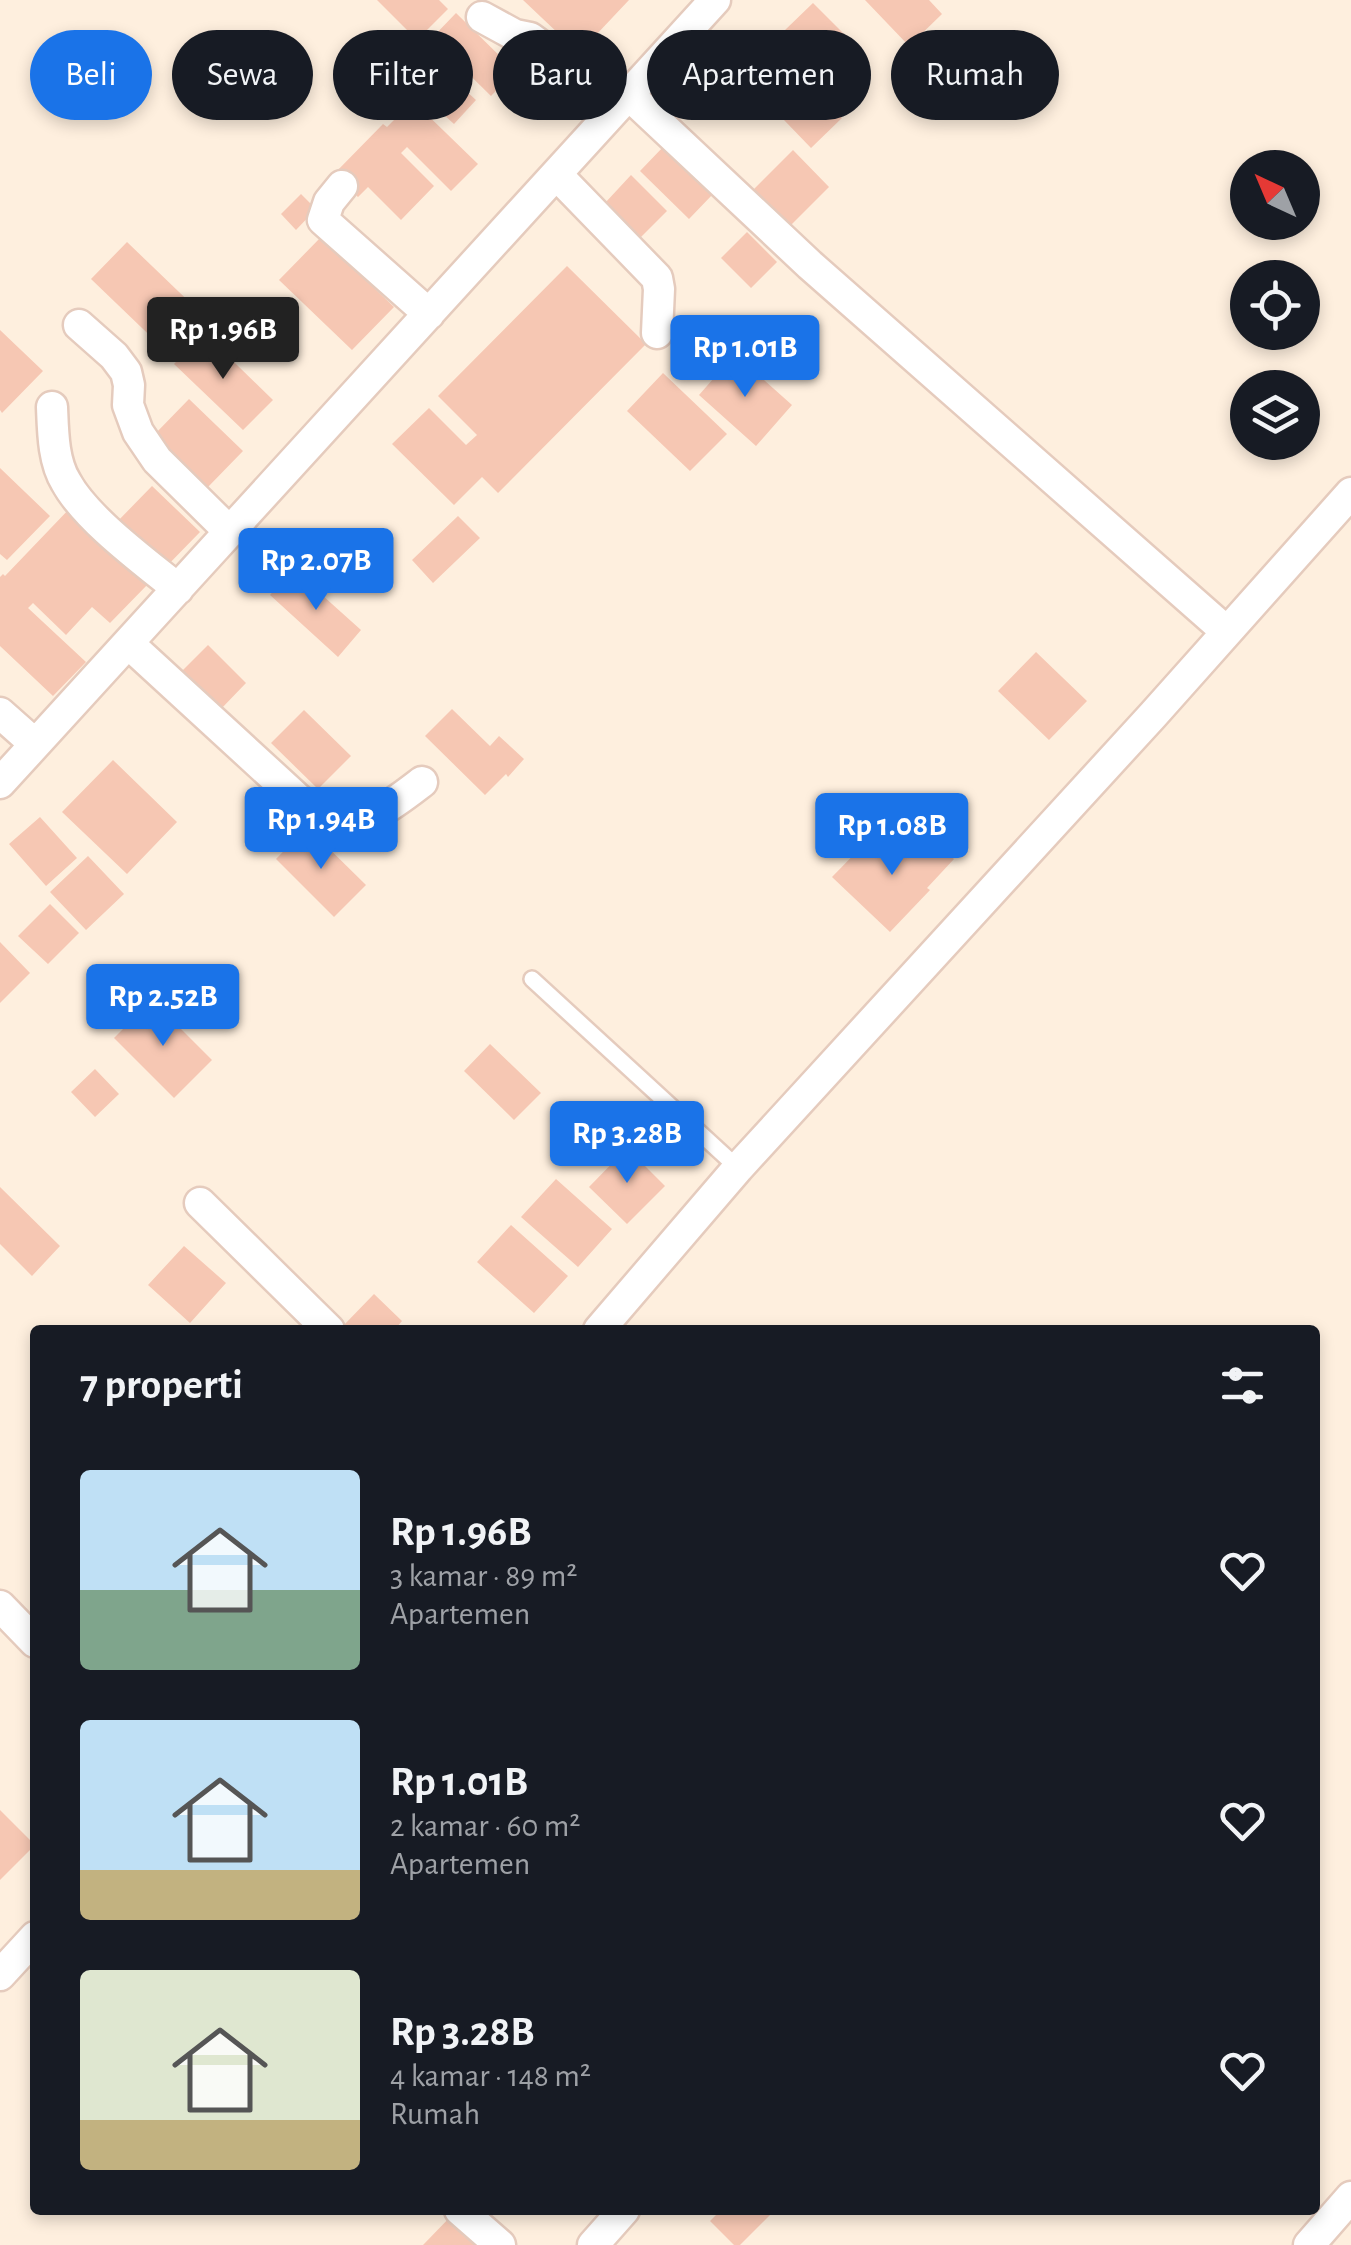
<!DOCTYPE html>
<html lang="id">
<head>
<meta charset="utf-8">
<style>
	body { margin:0; font-family:"Alegreya Sans",sans-serif; background:#20242c; color:#f1f3f6; height:100vh; display:flex; flex-direction:column; font-size:38px; white-space:nowrap }
	* { box-sizing:border-box; margin:0 }
	p { font-size:32px; color:#9ea1a6 }
	.icon { flex:none; width:55px; height:55px; fill:none; stroke:currentColor; stroke-width:2; stroke-linecap:round; stroke-linejoin:round }
	.map { position:relative; flex:1; overflow:hidden }
	.panel { position:absolute; left:30px; top:1325px; width:1290px; height:890px; display:flex; flex-direction:column; background:#171b24; border-radius:10px; box-shadow:0 5px 15px #0003 }
	.panel>* { flex:none }
	.top-card { position:absolute; left:30px; top:30px; width:1292px; height:90px; display:flex; gap:20px }
	.needle { width:65px; rotate:316deg }
	.buttons { position:absolute; left:1230px; top:150px; display:grid; gap:20px }
	.buttons a { display:grid; place-items:center; width:90px; height:90px; border-radius:50%; background:#171b24; box-shadow:0 5px 15px #0003; font-size:50px }
	.price { position:absolute; translate:-50% -85px; padding:0 22px; border-radius:10px; background:#1a73e8; color:#fff; font-size:32px; line-height:65px; filter:drop-shadow(0 2px 5px #0008) }
	.price::after { content:''; position:absolute; left:50%; top:60px; width:30px; height:22px; margin-left:-15px; background:inherit; clip-path:polygon(0 0,100% 0,50% 100%) }
	.price.current { background:#222; color:#fff }
	ul { padding:0; list-style:none }
	li { display:flex; align-items:center; gap:30px; height:250px; padding:0 50px }
	li span { display:grid; place-items:center; flex:none; width:280px; height:200px; border-radius:10px; color:#555 }
	li>.icon { margin-inline-start:auto }
	span .icon { width:120px; height:120px; fill:#fffc; stroke-width:1 }
	li b { font-size:42px }
	h2 { display:flex; justify-content:space-between; align-items:center; height:120px; padding:0 50px; font-size:42px }
	.tag { padding:0 35px; border-radius:45px; background:#171b24; box-shadow:0 5px 15px #0003; font-size:35px; line-height:90px }
	.tag.current { background:#1a73e8; color:#fff }
	.map>svg:first-child { display:block }
	.building { fill:#f6c7b3 }
	.lines { fill:none; stroke-linecap:round; stroke-linejoin:round }
	.lane-casing { stroke:#e5cbbd; stroke-width:20 }
	.street-casing { stroke:#e5cbbd; stroke-width:35 }
	.lane { stroke:#fff; stroke-width:15 }
	.street { stroke:#fff; stroke-width:30 }
</style>
</head>
<body>
<div class="map">
<svg width="1351" height="2245" viewBox="0 0 1351 2245">
	<rect width="100%" height="100%" fill="#feefde"/>
	<path class="building" d="M377,0h62l9,9 -31,31z
		M523,0h106l-50,53z
		M865,0h64l13,14 -33,32z
		M813,3l46,46 -27,27 -47,-46z
		M456,13l59,58 -24,25 -59,-58z
		M755,35l50,50 -26,26 -50,-50z
		M443,70l33,30 -22,24 -32,-29z
		M814,90l28,28 -31,30 -27,-28z
		M413,101l65,63 -27,27 -44,-44 -6,6 33,33 -33,34 -33,-33 -10,10 -24,-23 49,-50 4,3z
		M664,146l49,48 -24,25 -49,-48z
		M793,150l36,37 -40,40 -37,-36z
		M631,175l36,36 -27,27 -35,-35z
		M301,194l15,15 -20,21 -15,-16z
		M747,232l30,30 -26,26 -30,-30z
		M321,237l73,70 -42,43 -73,-70z
		M127,242l77,74 -36,37 -77,-74z
		M567,266l79,78 -148,149 -16,-16 -28,28 -62,-61 37,-36 37,37 11,-10 -39,-39z
		M0,330l43,41 -41,42 -2,-3z
		M204,333l69,67 -30,30 -69,-66z
		M735,354l57,51 -36,41 -57,-51z
		M663,373l64,61 -37,37 -63,-60z
		M189,399l54,52 -35,36 -54,-52z
		M0,468l50,48 -43,44 -7,-6z
		M152,486l48,46 -38,39 -48,-46z
		M72,506l77,77 -39,40 -18,-16 -26,28 -33,-32 -5,5 58,54 -33,34 -53,-50v-69l3,-3 2,2z
		M458,516l22,22 -47,45 -21,-23z
		M293,569l68,61 -23,27 -68,-62z
		M208,645l38,38 -26,27 -39,-38z
		M1036,652l51,49 -38,39 -51,-49z
		M452,709l38,37 9,-10 25,23 -16,18 -2,-3 -21,21 -60,-59z
		M304,710l47,46 -33,33 -47,-46z
		M113,760l64,62 -50,52 -65,-62z
		M40,817l37,41 -31,28 -37,-42z
		M307,827l59,58 -32,32 -58,-58z
		M926,833l28,26 -27,29 3,2 -40,42 -58,-55 41,-42 27,26z
		M88,856l36,38 -38,36 -36,-38z
		M50,904l29,29 -31,31 -30,-28z
		M0,942l30,31 -30,30z
		M152,1000l60,60 -38,38 -60,-60z
		M490,1044l51,49 -27,27 -50,-49z
		M95,1069l24,25 -24,23 -24,-25z
		M627,1148l38,38 -38,38 -38,-37z
		M556,1179l56,50 -34,38 -57,-50z
		M0,1187l60,59 -28,30 -32,-32z
		M511,1225l57,51 -34,37 -57,-51z
		M184,1246l42,37 -36,40 -42,-38z
		M374,1294l28,27 -6,7 2,2h-53l-3,-3z
		M0,1810l35,35 -35,35z
		M721,2210h54l-35,35h-6l-24,-24z
		M454,2213l33,32h-64z"/>
	<g class="lines">
		<defs>
			<path id="lane" d="M532,979l206,189"/>
			<path id="street" d="M482,17l33,18 15,3 18,13 31,10 50,34 181,170 417,367
				M557,175l100,103 2,11 -2,44
				M342,186l-13,16 -6,18 106,94
				M79,325l35,31 12,16 3,13 -1,20 10,27 19,28 73,72
				M52,407c1,24 1,54 14,75 20,37 79,80 112,107
				M129,644l195,179c35,9 72,-21 98,-41
				M0,713l35,31
				M0,783l715,-783
				M200,1203l129,127
				M599,1330l139,-162 415,-453 198,-222
				M0,1606l35,36
				M0,1975l35,-38
				M460,2210l40,35
				M593,2245l31,-35
				M1309,2245l42,-48"/>
		</defs>
		<use href="#lane" class="lane-casing"/>
		<use href="#street" class="street-casing"/>
		<use href="#lane" class="lane"/>
		<use href="#street" class="street"/>
	</g>
</svg>
<div class="buttons">
<a><svg class="needle" viewBox="-14 -14 28 28"><path d="M0-13l5 13h-10z" fill="#e53935"/><path d="M0 13l5-13h-10z" fill="#9ea1a6"/></svg></a>
<a><svg class="icon" aria-label="locate" viewBox="0 0 24 24"><circle cx="12" cy="12" r="6"/><path d="M12 2v4M12 18v4M2 12h4M18 12h4"/></svg></a>
<a><svg class="icon" aria-label="layers" viewBox="0 0 24 24"><path d="M12 4l9 5-9 5-9-5zM3 14l9 5 9-5"/></svg></a>
</div>
<b class="price current" style="left:223px;top:382px">Rp 1.96B</b>
<b class="price" style="left:745px;top:400px">Rp 1.01B</b>
<b class="price" style="left:316px;top:613px">Rp 2.07B</b>
<b class="price" style="left:321px;top:872px">Rp 1.94B</b>
<b class="price" style="left:892px;top:878px">Rp 1.08B</b>
<b class="price" style="left:163px;top:1049px">Rp 2.52B</b>
<b class="price" style="left:627px;top:1186px">Rp 3.28B</b>
<div class="top-card">
<a class="tag current">Beli</a>
<a class="tag">Sewa</a>
<a class="tag">Filter</a>
<a class="tag">Baru</a>
<a class="tag">Apartemen</a>
<a class="tag">Rumah</a>
</div>
<section class="panel">
<h2>7 properti<svg class="icon" aria-label="filters" viewBox="0 0 24 24"><path d="M4 7h16M4 17h16"/><circle cx="9" cy="7" r="2"/><circle cx="15" cy="17" r="2"/></svg></h2>
<ul>
<li><span style="background:linear-gradient(#bfe0f5 60%,#7fa58c 0)"><svg class="icon" aria-label="home" viewBox="0 0 24 24"><path d="M3 11l9-7 9 7M6 9v11h12V9"/></svg></span><div><b>Rp 1.96B</b><p>3 kamar · 89 m²</p><p>Apartemen</p></div><svg class="icon" aria-label="heart" viewBox="0 0 24 24"><path d="M12 20l-8-8c-3-5 5-10 8-4 3-6 11-1 8 4z"/></svg></li>
<li><span style="background:linear-gradient(#bfe0f5 75%,#c2b280 0)"><svg class="icon" aria-label="home" viewBox="0 0 24 24"><path d="M3 11l9-7 9 7M6 9v11h12V9"/></svg></span><div><b>Rp 1.01B</b><p>2 kamar · 60 m²</p><p>Apartemen</p></div><svg class="icon" aria-label="heart" viewBox="0 0 24 24"><path d="M12 20l-8-8c-3-5 5-10 8-4 3-6 11-1 8 4z"/></svg></li>
<li><span style="background:linear-gradient(#dfe7d0 75%,#c2b280 0)"><svg class="icon" aria-label="home" viewBox="0 0 24 24"><path d="M3 11l9-7 9 7M6 9v11h12V9"/></svg></span><div><b>Rp 3.28B</b><p>4 kamar · 148 m²</p><p>Rumah</p></div><svg class="icon" aria-label="heart" viewBox="0 0 24 24"><path d="M12 20l-8-8c-3-5 5-10 8-4 3-6 11-1 8 4z"/></svg></li>
</ul>
</section>
</div>
</body>
</html>
